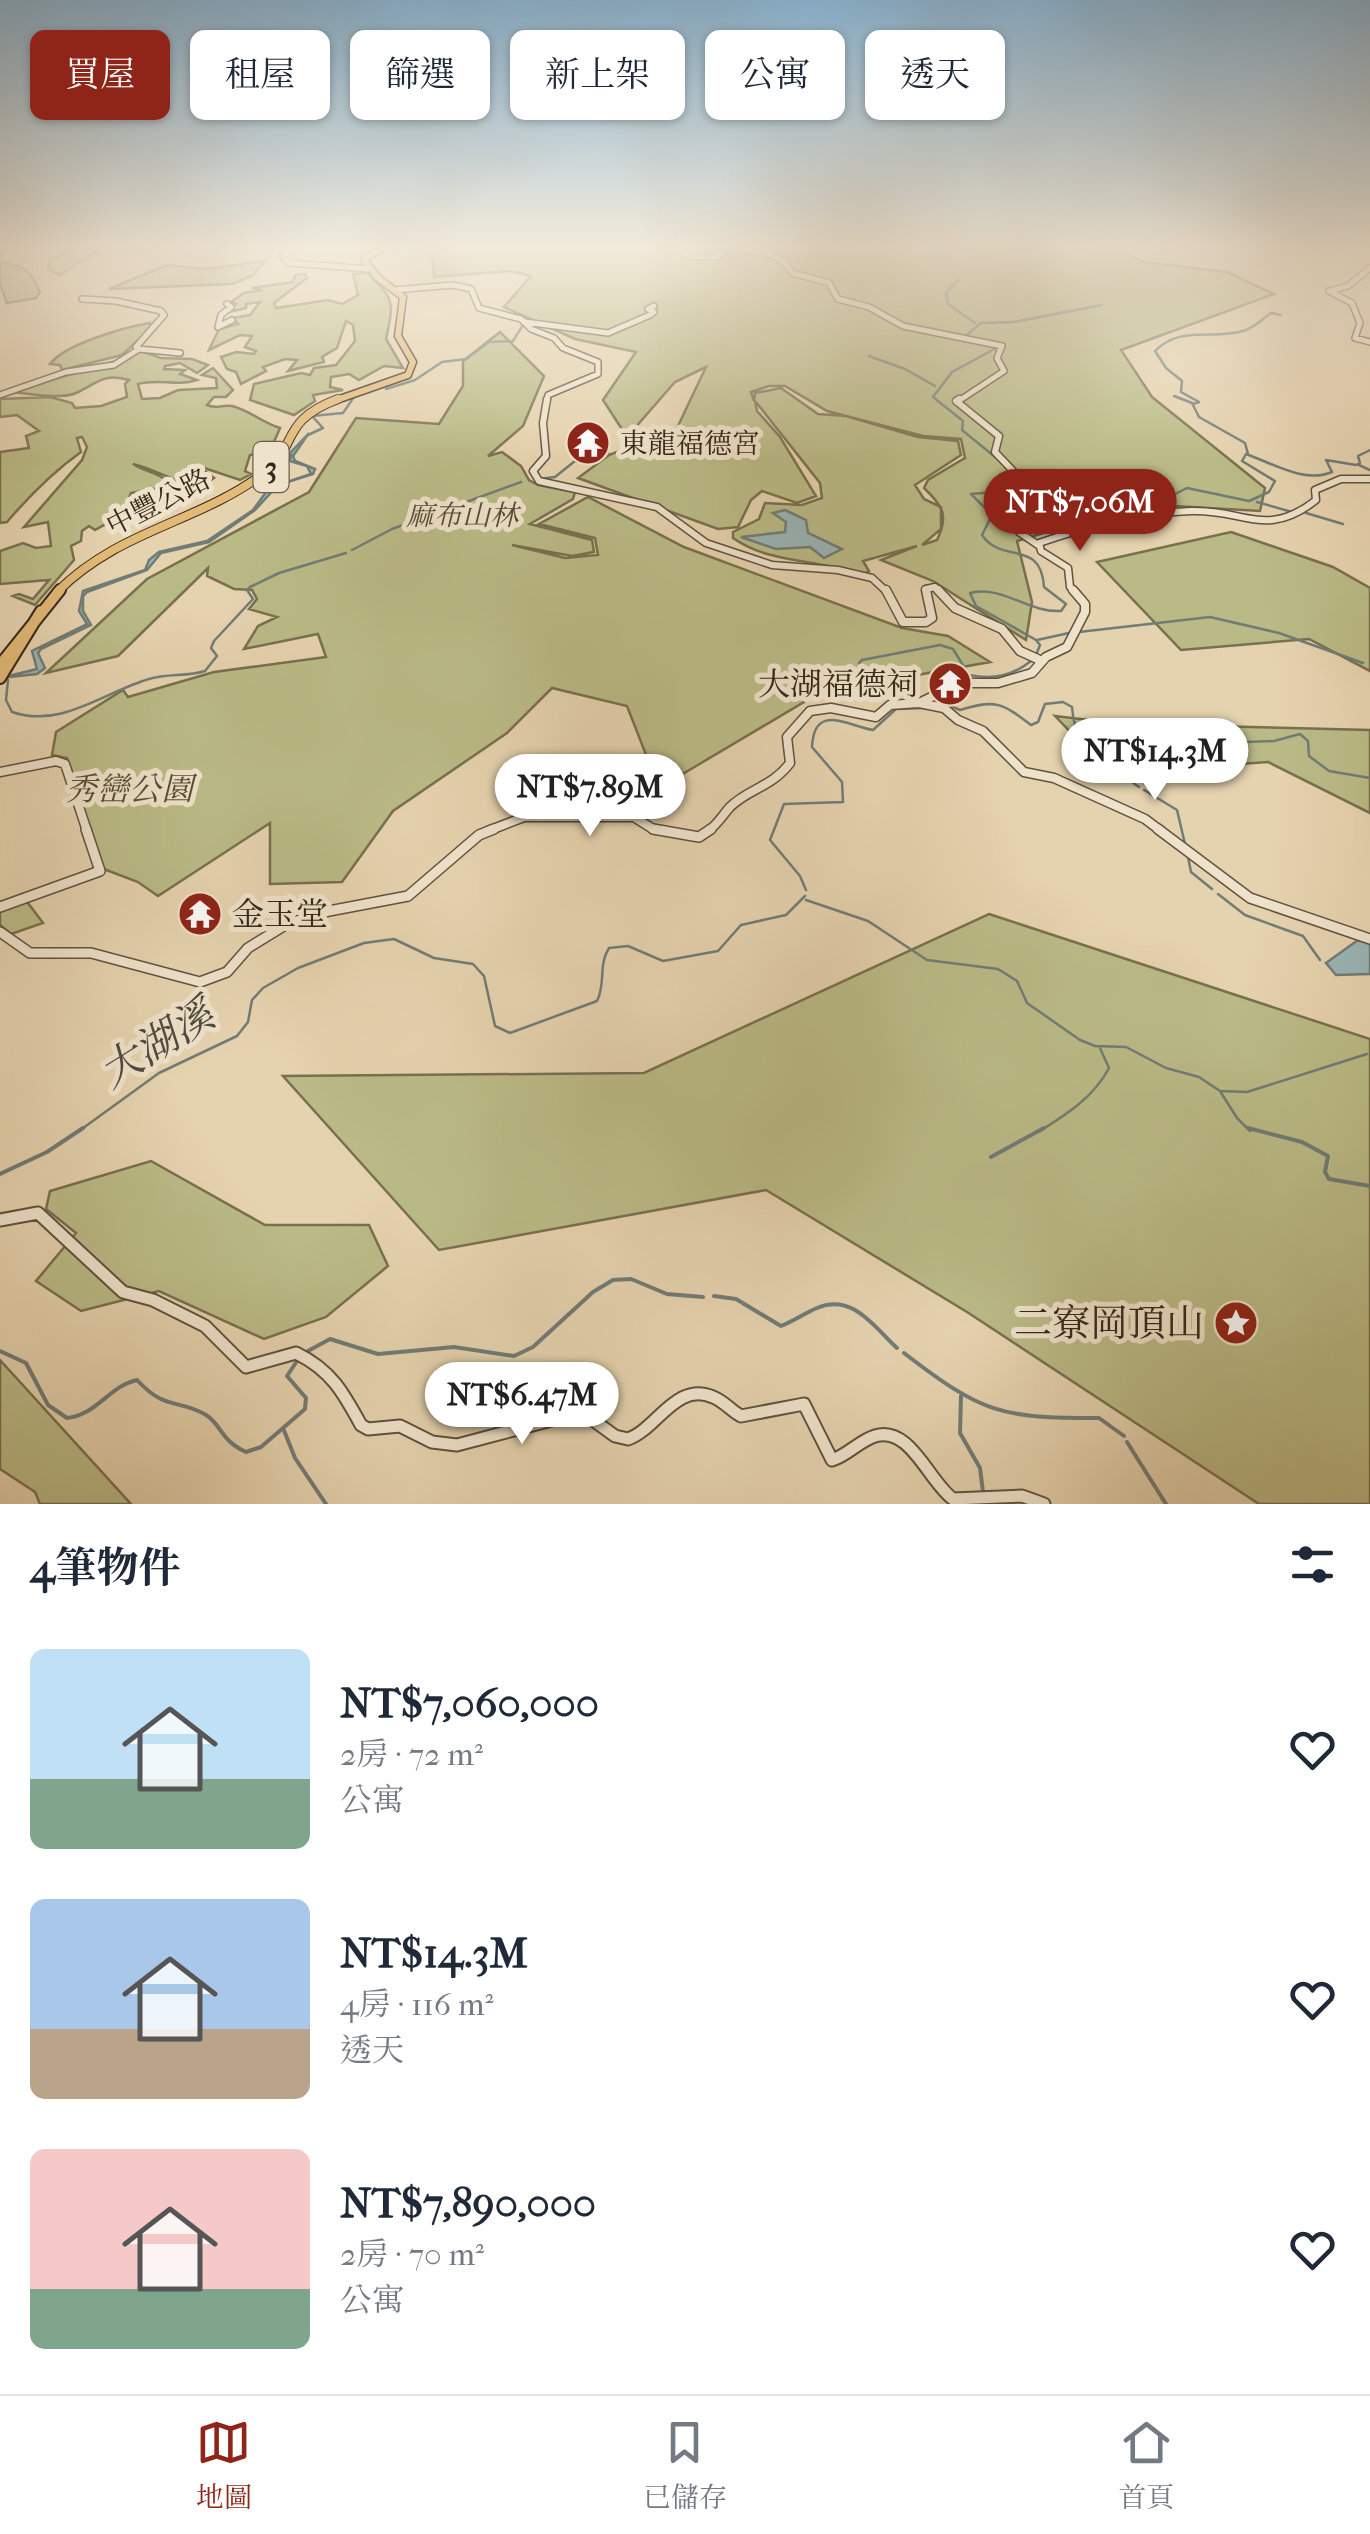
<!DOCTYPE html>
<html lang="zh-TW">
<head>
<meta charset="utf-8">
<style>
	body { margin:0; font-family:"IM FELL French Canon","Noto Serif TC",serif; background:#f6f6f7; color:#1f2937; height:100vh; display:flex; flex-direction:column; font-size:38px; white-space:nowrap }
	* { box-sizing:border-box; margin:0 }
	p { font-size:32px; color:#747a83 }
	.icon { flex:none; width:55px; height:55px; fill:none; stroke:currentColor; stroke-width:2; stroke-linecap:round; stroke-linejoin:round }
	.map { position:relative; height:1504px; overflow:hidden }
	.details { display:flex; flex-direction:column; background:#fff; flex:1 }
	.details>* { flex:none }
	.banner { position:absolute; left:30px; top:30px; width:1310px; height:90px; display:flex; gap:20px }
	.price { position:absolute; translate:-50% -85px; padding:0 22px; border-radius:35px; background:#fff; color:#222; font-size:32px; line-height:65px; filter:drop-shadow(0 2px 5px #0008) }
	.price::after { content:''; position:absolute; left:50%; top:60px; width:30px; height:22px; margin-left:-15px; background:inherit; clip-path:polygon(0 0,100% 0,50% 100%) }
	.price.active { background:#8f2418; color:#fff }
	ul { padding:0; list-style:none }
	li { display:flex; align-items:center; gap:30px; height:250px; padding:0 30px }
	li span { display:grid; place-items:center; flex:none; width:280px; height:200px; border-radius:15px; color:#555 }
	li>.icon { margin-inline-start:auto }
	span .icon { width:120px; height:120px; fill:#fffc; stroke-width:1 }
	li b { font-size:42px }
	h2 { display:flex; justify-content:space-between; align-items:center; height:120px; padding:0 30px; font-size:42px }
	.tag { padding:0 35px; border-radius:15px; background:#fff; box-shadow:0 2px 8px #0004; font-size:35px; line-height:90px }
	.tag.active { background:#8f2418; color:#fff }
	.tab-bar { display:flex; justify-content:space-around; align-items:center; height:140px; border-top:2px solid #e0e1e3; background:#fff; font-size:28px; color:#747a83 }
	.tab-bar a { display:grid; justify-items:center; gap:5px }
	.tab-bar .active { color:#8f2418 }
	.map>svg:first-child { display:block }
	.green { fill:#baba86; stroke:#78704f; stroke-width:2.5; fill-rule:evenodd }
	.water { fill:#99b5b5; stroke:#717c76; stroke-width:2.5 }
	.lines { fill:none; stroke-linecap:round; stroke-linejoin:round }
	.stream-far1 { stroke:#717c76; stroke-width:2.5 }
	.stream { stroke:#717c76; stroke-width:4 }
	.canal { stroke:#99b5b5; stroke-width:2.5 }
	.minor-far4-casing { stroke:#61523e; stroke-width:8 }
	.minor-far3-casing { stroke:#61523e; stroke-width:9 }
	.minor-far2-casing { stroke:#61523e; stroke-width:11 }
	.minor-far1-casing { stroke:#61523e; stroke-width:12 }
	.minor-casing { stroke:#61523e; stroke-width:15 }
	.major-far2-casing { stroke:#352718; stroke-width:9 }
	.major-far1-casing { stroke:#352718; stroke-width:10 }
	.major-casing { stroke:#352718; stroke-width:14 }
	.minor-far4 { stroke:#eee2ca; stroke-width:5 }
	.minor-far3 { stroke:#eee2ca; stroke-width:6 }
	.minor-far2 { stroke:#eee2ca; stroke-width:8 }
	.minor-far1 { stroke:#eee2ca; stroke-width:9 }
	.minor { stroke:#eee2ca; stroke-width:11 }
	.major-far2 { stroke:#e2b977; stroke-width:6 }
	.major-far1 { stroke:#e2b977; stroke-width:8 }
	.major { stroke:#e2b977; stroke-width:10 }
	.labels { text-anchor:middle; dominant-baseline:central; stroke-width:10; stroke-linejoin:round; paint-order:stroke }
	.far-poi-label { font-size:28px; fill:#352718; stroke:#eee2ca; text-anchor:start }
	.far-street-label { font-size:28px; fill:#352718; stroke:#eee2ca }
	.far-park-label { font-size:28px; font-style:italic; fill:#564c34; stroke:#eee2ca }
	.shield { fill:#eee2ca; stroke:#6c5f4d; stroke-width:2.5 }
	.shield-label { font-size:30px; font-weight:bold; fill:#352718 }
	.poi-label { font-size:32px; fill:#352718; stroke:#eee2ca; text-anchor:end }
	.park-label { font-size:32px; font-style:italic; fill:#564c34; stroke:#eee2ca }
	.near-poi-label { font-size:38px; fill:#352718; stroke:#eee2ca; text-anchor:end }
	.near-water-label { font-size:42px; font-style:italic; fill:#4e4a3f; stroke:#eee2ca }
</style>
</head>
<body>
<div class="map">
<svg width="1370" height="1504" viewBox="0 0 1370 1504">
	<rect width="100%" height="100%" fill="#e5d2ae"/>
	<filter id="stains"><feTurbulence type="fractalNoise" baseFrequency=".002" numOctaves="4"/><feColorMatrix values="0 0 0 0 .2 0 0 0 0 .09 0 0 0 0 .02 0 0 0 .5 -.17"/></filter>
	<radialGradient id="worn" r=".72"><stop offset=".6" stop-color="#630" stop-opacity="0"/><stop offset="1" stop-color="#630" stop-opacity=".3"/></radialGradient>
	<path class="green" d="M0,248h3l-3,14c24,3 30,8 40,30l-4,6 -29,5 -7,-19z
		M154,248l3,2 -64,4 -33,21 -12,-6 2,-9 30,-12z
		M432,248h682l30,14 83,10 47,22 -153,56 31,47 113,91 -5,23 -119,-7 -124,37 15,61 -6,38 -93,-59 -52,-21 36,-14 -54,15 6,10 -8,5c-40,-18 -90,-11 -128,-38v-6l26,-13 6,-16 37,2 20,-7 -2,-15 -65,-82 2,10 23,26 36,59 -19,7 -35,-12 -11,9 -13,27 -20,2 -140,-51 31,-23 68,-27 29,-61 -31,15 -48,55 -24,-37 33,-48 -61,-13 -71,-32 27,-31 -22,-5 -75,6zM769,386h16l42,25 96,25 38,3 4,19 -37,22 -4,8c19,18 25,28 13,52l-15,5 19,-16v-22l-17,-8 -9,-14 46,-30 -3,-14 -40,-4 -72,-21 -28,-2 -37,-26 -26,5 -1,8 -3,-9z
		M265,261l-13,15 -20,8 -123,5 58,-24 38,4z
		M367,273c28,26 27,29 19,66l17,29 -19,-2 -25,14 -10,-6 -18,3 -1,10 13,3 -30,5 2,6 -21,14 -44,-15 4,-16 47,-11 9,2 4,-7 22,-3 19,-24 -2,-16 -7,-4 -9,27 -15,9 2,5 -36,9 9,-11 -12,-1 -22,8 3,4 -25,13 -5,-12 -9,-3 -6,-12 15,-5 18,2 2,-3 -11,-4 7,-11 -12,-1 -31,15 10,-21 19,-5 -5,-6 17,-3 10,-13 -14,2v4l-17,4 -8,6 15,-14 -5,-2 13,-9 18,-3 -10,-2 41,-6 2,-7 10,-1 2,4 -33,25 2,5 52,-8 14,4 16,-9 -5,-21z
		M150,323l1,5 -29,27 -60,15 -2,-5 -10,-1c15,-20 75,-37 100,-41z
		M500,332l44,44 -21,50 -35,30 14,-4 19,14 8,14 9,5 37,7 -2,7 -43,25 62,16 2,12 -22,4 -60,-11 53,13 33,-3 -3,-17 -56,-14 49,-27 96,50 218,81 46,8 42,26 -169,30 -162,96 -32,-82 -75,-18 -45,45 -114,78 -51,71 -72,2v-61l-112,73 -20,-14 -37,-14 -34,-110 -15,-3 4,-23 67,-42 5,7 86,-25 112,-15 -8,-23 -74,15 14,-23 19,-9 -28,-8 8,-10 -5,-9 -18,-1 -27,-13 1,-8 -90,88 -72,17 101,-94 162,-87 47,-74 83,6 24,-38v-25z
		M138,350l23,8 31,1 16,6 -11,8 -17,-10 -15,3 -1,3 21,1 -5,4 17,6c-21,7 -39,-2 -59,4l4,15 18,-1 18,-8 39,-2 -1,-10 -14,-3 11,-7 20,22 -7,7h-12l-7,8c11,5 15,-1 25,1 17,4 31,17 48,22l-16,37 -5,-12 -9,2 -5,16 6,3 -11,6 -42,-14 16,12 -14,9c-24,-4 -43,-17 -67,-23 13,9 38,10 45,31l-5,2 -10,-10 -32,6 -3,7 20,23 -5,3c-19,-9 -30,-7 -48,4l-6,-4 -7,5 -1,10 -10,5 3,14 -39,45 -22,-9 6,-2 14,5 16,-19 -49,4v-33l23,-8 13,5 15,-2 -3,-24 -24,5 58,-67 5,-13 -5,-10 -5,1 4,14c-28,20 -51,43 -74,70l-7,1v-71l29,-4 -3,-12 13,-5 -22,-16 -17,2v-18l50,-2 22,6 3,5 26,-2 26,-9 -2,-13 4,-4c-25,-8 -33,4 -53,13 -17,7 -48,0 -66,-1l113,-33z
		M1231,532l102,35 37,21v83l-61,-32 -128,11 -84,-88z
		M1055,716l68,8 247,6v83l-102,-51 -158,11z
		M25,899l18,24 -32,11 -11,-9v-17z
		M989,914l381,125v465h-111l-292,-192 -201,-122 -327,60 -156,-174 361,-3z
		M151,1161l114,64h104l19,41 -62,51 -62,22 -105,-48 -78,20 -45,-30 40,-48 -30,-24 4,-18z
		M0,1360l131,144h-91l-5,-12 -35,-23z"/>
	<path class="water" d="M309,433l-16,23 2,5 20,8 -2,5 -35,11 -23,25 -46,32 -48,11 -14,17 -60,22 -4,4v15l8,14 -50,24 -3,4 7,15 -8,6 -37,4 37,-9 -5,-18 55,-27 -8,-13 4,-20 62,-21 4,-10 10,-8 48,-11 46,-31 16,-22 42,-14 -4,-8 -17,-5 1,-9z
		M785,510l21,10 2,13 34,16 -18,9 -14,-11 -34,2 -35,-12 44,-5 1,-10 -13,-9z
		M616,779l18,8 4,12c-19,15 -47,16 -70,9l34,-27z
		M1358,940l12,2v32l-34,1 -10,-12z"/>
	<g class="lines">
		<path class="stream-far1" d="M958,280l-12,13 2,11 27,19
			M963,338l18,-15 33,-1 88,-17
			M998,347l-46,25 -19,25 30,24 -1,9 38,31
			M869,356l36,13 30,17
			M386,389l29,-9 27,-18 24,-3 23,-17 24,-1 10,-16
			M1174,396l18,7 7,14 46,26 3,11
			M1193,404l6,-2 -18,-10 1,-11 -16,-13 -11,-17c25,-26 57,-11 88,-20 11,-3 18,-11 28,-18l10,2
			M308,435l15,-7 -11,-12 31,-3 11,-16
			M1359,465l11,5
			M1008,471v17
			M539,479l16,-2 20,-16 12,2 22,-9
			M1257,502l35,10
			M1306,513l37,11
			M352,550l40,-21 129,-47
			M1079,632l131,-15 69,16 84,30
			M1037,640l32,-7
			M1036,655l4,-10 -4,-5 -60,-34 -6,-13c33,-8 58,20 91,18l5,-7 -22,-17c-3,-49 -42,-22 -62,-52l10,-20 -21,-21 84,-7 15,2 31,16 17,1 41,-4 28,-14 62,13 20,-9 6,-11 -33,-20 4,-7c26,9 59,30 86,18l-6,-12 30,5 4,-2 -2,-7 12,-6
			M8,680l-2,20 6,12c49,17 92,-20 137,-33 19,-6 38,-2 56,-8l12,-15 -6,-8 3,-7 39,-42 -6,-9 3,-3 29,-14 67,-20
			M935,699l25,11c36,-11 42,-7 71,15l7,-3 7,-18 18,-2 9,5c2,23 7,40 31,48l69,-26 48,14 54,-2 26,-7 8,7 1,15 20,15 41,7
			M897,701l-3,-19 -30,-12 -5,-7 3,-3 78,-15 13,4 16,26c24,5 43,1 62,-14
			M896,709l30,-1
			M1110,757l3,12 26,18
			M1144,790l33,20 8,34
			M1188,857l3,15 21,17
			M806,890l-6,-14 -30,-36 14,-36 59,-2 -1,-20 -30,-35c2,-45 36,-21 61,-17l23,-21
			M1218,894l27,21 58,21 17,24
			M806,900l62,21 59,39 71,9 19,12 10,22 53,37 15,6 31,1 40,21 33,9 21,14 17,27 13,13
			M1220,1091l27,1 120,-38
			M79,1131l80,-58 78,-37 11,-14 4,-22 11,-12 35,-20 66,-25 30,-4 40,19 39,6 11,12 11,50 15,7 87,-32c9,-17 1,-36 12,-53l19,-2 35,15 55,-10 23,-26 45,-10 19,-19
			M1040,1131c27,-17 54,-34 69,-63l-9,-20"/>
		<path class="stream" d="M1248,1128l54,14 26,14 -3,16 4,7 41,7
			M991,1157l53,-29
			M0,1174l47,-22 36,-24
			M714,1296l22,3 45,27c13,-5 24,-13 36,-18 36,-15 57,19 80,40
			M0,1351l26,12 22,42 19,13c30,-3 42,-32 70,-38 30,32 40,18 69,35 16,10 14,25 40,37l15,-5 44,-38 1,-11 -19,-22 10,-15
			M308,1351l22,-12 48,15 76,-7 60,9 19,-9 60,-55 20,-12 18,-1 36,15 36,3
			M904,1353c79,61 97,65 195,65l25,18
			M961,1396l-1,37 20,35 3,24
			M283,1428l12,30 31,46
			M1127,1442l39,62"/>
		<path class="canal" d="M158,250l57,12"/>
		<defs>
			<path id="minor-far4" d="M294,248l-11,8 6,7 81,6
				M679,248l10,9h28l7,-7c24,1 56,-2 68,23l37,10 9,16 31,8 34,19 99,20 -5,12 7,13 -47,31
				M1370,268l-22,18 -19,5 23,12 8,20 -5,15 15,4
				M394,290l59,-5 18,4 8,19 42,11 10,10 23,9 9,10 35,14v12l-50,21 -1,7
				M82,299l34,2 45,10 3,4 -28,32
				M525,322l83,11 42,-18 4,-3 -6,-3 6,-3
				M218,327l3,-12 10,-8 -4,-3
				M218,327l14,-7
				M0,395l66,-23 48,-7 25,-16 41,4"/>
			<path id="minor-far3" d="M547,399l-4,24 3,33 -13,15 6,10 118,26 49,36 66,22 66,5 34,8 15,14
				M959,399l-3,2 43,35 -4,16 19,20 -2,27 19,19 -12,14 19,13
				M927,592l-1,-3 9,-2 5,5
				M1075,592l-5,-5 -2,-19 -27,-17 -2,-8c49,-17 100,-30 152,-32 53,-2 76,28 125,-11l-1,-10 26,-11h29"/>
			<path id="minor-far2" d="M886,590l17,32h23l6,-4 -6,-28
				M938,590l17,18 47,21 18,22 22,10
				M919,703l25,5 14,12 25,11 41,41 30,6 91,41 16,12
				M0,772l56,-11 9,3 22,67
				M488,831l36,-14h110l19,12 13,2
				M708,831c10,-7 14,-15 22,-24 18,-18 42,-20 60,-44l-3,-26 23,-26 21,-3 45,9 14,-12 29,-2 41,-20h38l34,-10 14,-16 21,-10 18,-35v-8l-12,-14"/>
			<path id="minor-far1" d="M653,829l46,8 12,-8
				M1158,829l92,69 120,41
				M0,907l100,-36 -14,-42
				M0,932l30,21h61l109,29 27,-10 21,-24 39,-24 42,-13 79,-15 71,-61 15,-6"/>
			<path id="minor" d="M0,1220l38,-7 85,79 30,8 52,26 41,41 50,-14c35,17 47,39 65,72l7,4 32,-3 32,16 25,3 125,-33 33,24 13,3c29,-10 48,-58 85,-42 11,4 18,14 28,19l63,-12 28,56c16,-5 27,-19 43,-24 35,-11 54,46 78,63l69,-3 22,8"/>
			<path id="major-far2" d="M331,402l77,-27 5,-13 -15,-26 5,-39 -26,-20 -13,-18 19,-11"/>
			<path id="major-far1" d="M57,592c63,-63 141,-69 207,-119 35,-27 15,-52 74,-74"/>
			<path id="major" d="M0,665l60,-75
				M0,678l41,-67"/>
		</defs>
		<use href="#minor-far4" class="minor-far4-casing"/>
		<use href="#minor-far3" class="minor-far3-casing"/>
		<use href="#minor-far2" class="minor-far2-casing"/>
		<use href="#minor-far1" class="minor-far1-casing"/>
		<use href="#minor" class="minor-casing"/>
		<use href="#major-far2" class="major-far2-casing"/>
		<use href="#major-far1" class="major-far1-casing"/>
		<use href="#major" class="major-casing"/>
		<use href="#minor-far4" class="minor-far4"/>
		<use href="#minor-far3" class="minor-far3"/>
		<use href="#minor-far2" class="minor-far2"/>
		<use href="#minor-far1" class="minor-far1"/>
		<use href="#minor" class="minor"/>
		<use href="#major-far2" class="major-far2"/>
		<use href="#major-far1" class="major-far1"/>
		<use href="#major" class="major"/>
	</g>
	<linearGradient id="sky" x2="0" y2="1"><stop stop-color="#88b4d4"/><stop offset="0.54" stop-color="#f3ebdb"/><stop offset="1" stop-color="#f3ebdb" stop-opacity="0"/></linearGradient>
	<rect width="1370" height="459" fill="url(#sky)"/>
	<defs>
		<symbol id="temple-disc" viewBox="-11 -11 22 22"><circle r="9.5" fill="#8f2418" stroke="#eee2ca"/><path d="M0-6L5-2H3V0L6.5 2.5H4V6H1.5V3h-3V6H-4V2.5H-6.5L-3 0V-2H-5Z" fill="#fff"/></symbol>
		<symbol id="sight-disc" viewBox="-11 -11 22 22"><circle r="9.5" fill="#8f2418" stroke="#eee2ca"/><path d="M0-6L1.8-2.2L6-1.7L2.9 1.2L3.7 5.4L0 3.3L-3.7 5.4L-2.9 1.2L-6-1.7L-1.8-2.2Z" fill="#fff"/></symbol>
	</defs>
	<g fill-rule="evenodd">
		<use href="#temple-disc" x="563" y="418" width="50" height="50"/>
		<use href="#temple-disc" x="925" y="659" width="50" height="50"/>
		<use href="#temple-disc" x="175" y="889" width="50" height="50"/>
		<use href="#sight-disc" x="1211" y="1298" width="50" height="50"/>
	</g>
	<g class="labels">
		<g class="far-poi-label">
			<text x="620" y="443">東龍福德宮</text>
		</g>
		<g class="far-street-label">
			<text transform="translate(158 502) rotate(-27)">中豐公路</text>
		</g>
		<g class="far-park-label">
			<text x="462" y="515">麻布山林</text>
		</g>
		<rect class="shield" x="253.5" y="442" width="35" height="50" rx="8"/>
		<g class="shield-label">
			<text x="271" y="467">3</text>
		</g>
		<g class="poi-label">
			<text x="918" y="684">大湖福德祠</text>
			<text x="232" y="914" text-anchor="start">金玉堂</text>
		</g>
		<g class="park-label">
			<text x="129" y="789">秀巒公園</text>
		</g>
		<g class="near-poi-label">
			<text x="1204" y="1323">二寮岡頂山</text>
		</g>
		<g class="near-water-label">
			<text transform="translate(157 1044) rotate(-32)">大湖溪</text>
		</g>
	</g>
	<rect width="100%" height="100%" filter="url(#stains)"/>
	<rect width="100%" height="100%" fill="url(#worn)"/>
</svg>
<b class="price active" style="left:1080px;top:554px">NT$7.06M</b>
<b class="price" style="left:1155px;top:803px">NT$14.3M</b>
<b class="price" style="left:590px;top:839px">NT$7.89M</b>
<b class="price" style="left:522px;top:1447px">NT$6.47M</b>
<div class="banner">
<a class="tag active">買屋</a>
<a class="tag">租屋</a>
<a class="tag">篩選</a>
<a class="tag">新上架</a>
<a class="tag">公寓</a>
<a class="tag">透天</a>
</div>
</div>
<section class="details">
<h2>4筆物件<svg class="icon" aria-label="filters" viewBox="0 0 24 24"><path d="M4 7h16M4 17h16"/><circle cx="9" cy="7" r="2"/><circle cx="15" cy="17" r="2"/></svg></h2>
<ul>
<li><span style="background:linear-gradient(#bfe0f5 65%,#7fa58c 0)"><svg class="icon" aria-label="home" viewBox="0 0 24 24"><path d="M3 11l9-7 9 7M6 9v11h12V9"/></svg></span><div><b>NT$7,060,000</b><p>2房 · 72 m²</p><p>公寓</p></div><svg class="icon" aria-label="heart" viewBox="0 0 24 24"><path d="M12 20l-8-8c-3-5 5-10 8-4 3-6 11-1 8 4z"/></svg></li>
<li><span style="background:linear-gradient(#a9c7e8 65%,#b9a48a 0)"><svg class="icon" aria-label="home" viewBox="0 0 24 24"><path d="M3 11l9-7 9 7M6 9v11h12V9"/></svg></span><div><b>NT$14.3M</b><p>4房 · 116 m²</p><p>透天</p></div><svg class="icon" aria-label="heart" viewBox="0 0 24 24"><path d="M12 20l-8-8c-3-5 5-10 8-4 3-6 11-1 8 4z"/></svg></li>
<li><span style="background:linear-gradient(#f6c9c9 70%,#7fa58c 0)"><svg class="icon" aria-label="home" viewBox="0 0 24 24"><path d="M3 11l9-7 9 7M6 9v11h12V9"/></svg></span><div><b>NT$7,890,000</b><p>2房 · 70 m²</p><p>公寓</p></div><svg class="icon" aria-label="heart" viewBox="0 0 24 24"><path d="M12 20l-8-8c-3-5 5-10 8-4 3-6 11-1 8 4z"/></svg></li>
</ul>
</section>
<nav class="tab-bar">
<a class="active"><svg class="icon" aria-label="map" viewBox="0 0 24 24"><path d="M3 6l6-2 6 2 6-2v14l-6 2-6-2-6 2zM9 4v14M15 6v14"/></svg>地圖</a>
<a><svg class="icon" aria-label="saved" viewBox="0 0 24 24"><path d="M7 4h10v16l-5-4-5 4z"/></svg>已儲存</a>
<a><svg class="icon" aria-label="home" viewBox="0 0 24 24"><path d="M3 11l9-7 9 7M6 9v11h12V9"/></svg>首頁</a>
</nav>
</body>
</html>
